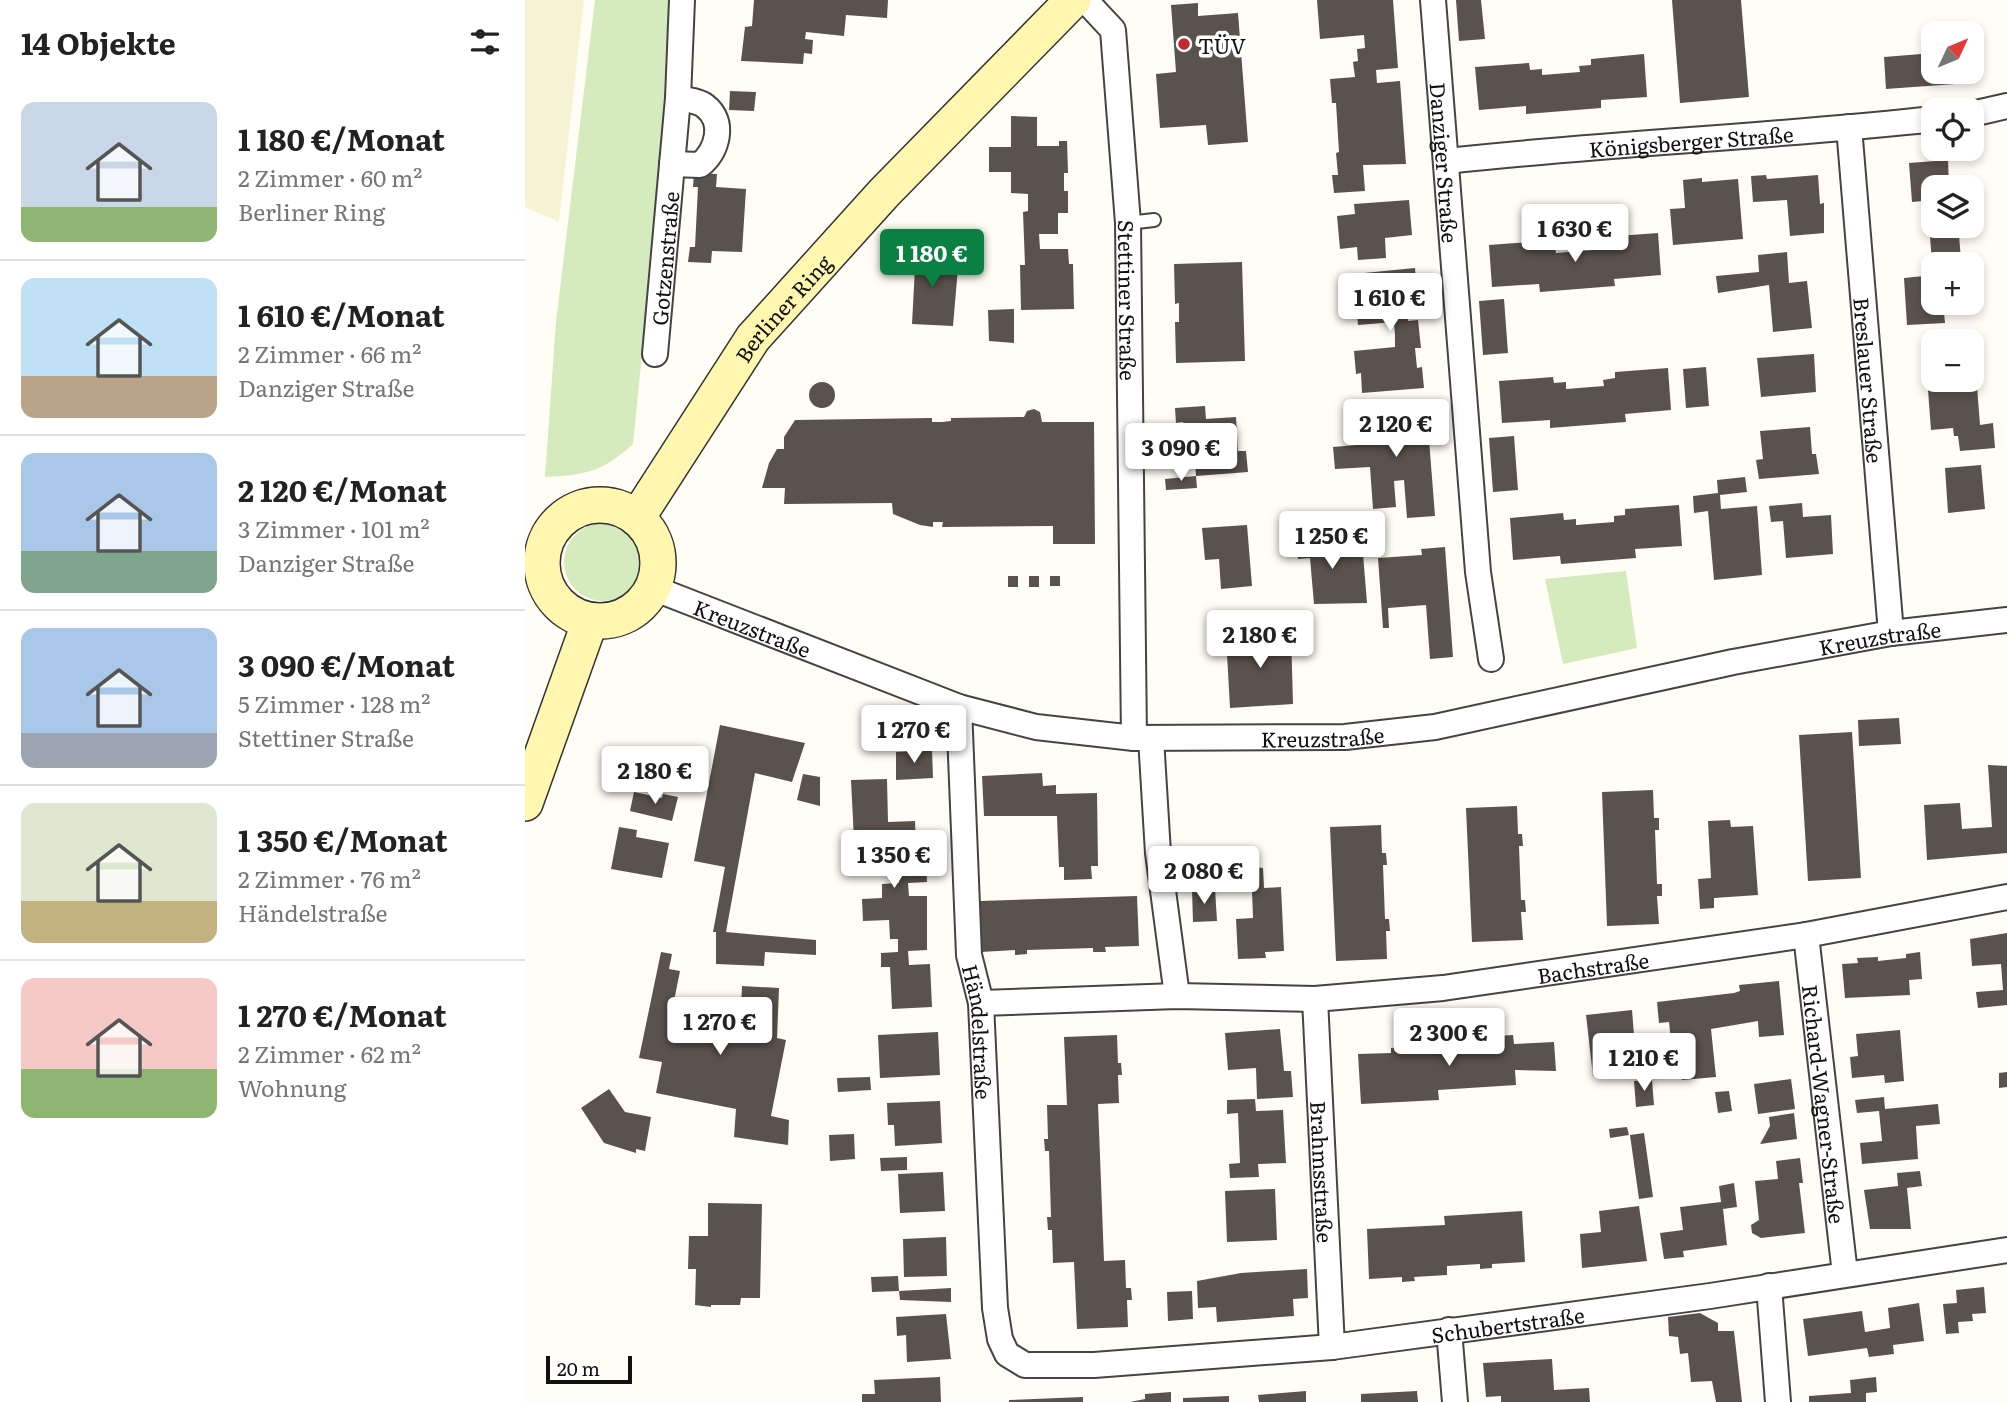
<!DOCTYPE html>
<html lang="de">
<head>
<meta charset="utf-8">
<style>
	body { margin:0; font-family:Literata,serif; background:#f2f2f2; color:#222; height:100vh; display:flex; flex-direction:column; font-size:26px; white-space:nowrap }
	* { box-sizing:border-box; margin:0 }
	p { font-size:23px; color:#767676 }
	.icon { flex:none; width:38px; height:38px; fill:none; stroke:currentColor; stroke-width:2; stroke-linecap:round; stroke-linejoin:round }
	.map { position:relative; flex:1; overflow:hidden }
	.panel { display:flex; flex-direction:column; background:#fff; width:525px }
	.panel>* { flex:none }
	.needle { width:46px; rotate:46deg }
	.fabs { position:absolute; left:1396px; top:21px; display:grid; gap:14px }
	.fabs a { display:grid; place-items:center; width:63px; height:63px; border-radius:14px; background:#fff; box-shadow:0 4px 10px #0003; font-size:35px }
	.scale { position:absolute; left:21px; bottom:18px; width:86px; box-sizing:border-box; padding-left:7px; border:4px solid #111; border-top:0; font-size:19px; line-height:24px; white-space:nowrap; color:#111; -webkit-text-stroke:5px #fff; paint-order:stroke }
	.price { position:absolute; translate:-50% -60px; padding:0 16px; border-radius:7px; background:#fff; color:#222; font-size:23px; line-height:46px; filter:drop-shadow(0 2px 4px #0008) }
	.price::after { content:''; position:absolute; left:50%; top:42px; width:21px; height:16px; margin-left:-10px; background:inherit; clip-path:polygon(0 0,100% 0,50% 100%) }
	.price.on { background:#0b8043; color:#fff }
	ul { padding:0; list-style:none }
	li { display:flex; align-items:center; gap:21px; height:175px; padding:0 21px }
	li+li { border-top:2px solid #e0e0e0 }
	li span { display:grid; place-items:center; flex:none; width:196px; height:140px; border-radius:14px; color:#555 }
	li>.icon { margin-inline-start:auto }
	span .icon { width:84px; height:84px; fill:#fffc; stroke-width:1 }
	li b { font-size:30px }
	h2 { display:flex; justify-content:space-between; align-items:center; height:84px; padding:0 21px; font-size:30px }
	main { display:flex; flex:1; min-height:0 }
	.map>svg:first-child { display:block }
	.farmland { fill:#f6f3d4 }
	.green { fill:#d5ebbd }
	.building { fill:#5a524d }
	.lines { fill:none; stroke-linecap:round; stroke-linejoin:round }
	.lane-casing { stroke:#444; stroke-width:16 }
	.street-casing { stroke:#444; stroke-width:28 }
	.secondary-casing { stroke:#333; stroke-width:38 }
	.lane { stroke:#fff; stroke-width:12 }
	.street { stroke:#fff; stroke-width:24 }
	.secondary { stroke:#fff6b0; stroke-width:35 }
	.poi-dot { fill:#c4262e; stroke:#fff; stroke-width:2.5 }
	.labels { text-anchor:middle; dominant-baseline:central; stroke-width:7; stroke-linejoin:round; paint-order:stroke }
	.poi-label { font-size:21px; fill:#111; stroke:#fff; text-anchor:start }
	.street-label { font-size:21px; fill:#111; stroke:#fff }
</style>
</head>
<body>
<main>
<section class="panel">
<h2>14 Objekte<svg class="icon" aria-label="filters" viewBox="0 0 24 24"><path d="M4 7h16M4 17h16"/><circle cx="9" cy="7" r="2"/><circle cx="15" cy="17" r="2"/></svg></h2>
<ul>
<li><span style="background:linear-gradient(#c9d6e8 75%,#8fb573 0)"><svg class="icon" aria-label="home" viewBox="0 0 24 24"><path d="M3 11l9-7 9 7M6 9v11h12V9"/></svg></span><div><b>1 180 €/Monat</b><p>2 Zimmer · 60 m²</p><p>Berliner Ring</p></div></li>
<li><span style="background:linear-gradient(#bfe0f5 70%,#b9a48a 0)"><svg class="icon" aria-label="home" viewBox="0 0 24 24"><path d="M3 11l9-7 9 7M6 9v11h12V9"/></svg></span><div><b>1 610 €/Monat</b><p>2 Zimmer · 66 m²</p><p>Danziger Straße</p></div></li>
<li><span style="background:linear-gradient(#a9c7e8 70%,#7fa58c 0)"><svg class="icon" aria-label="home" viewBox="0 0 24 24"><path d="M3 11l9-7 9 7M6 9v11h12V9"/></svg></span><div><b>2 120 €/Monat</b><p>3 Zimmer · 101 m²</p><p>Danziger Straße</p></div></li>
<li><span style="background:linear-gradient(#a9c7e8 75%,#9aa5b1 0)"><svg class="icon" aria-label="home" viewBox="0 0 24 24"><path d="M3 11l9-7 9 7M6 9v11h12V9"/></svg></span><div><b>3 090 €/Monat</b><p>5 Zimmer · 128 m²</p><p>Stettiner Straße</p></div></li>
<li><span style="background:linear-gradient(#dfe7d0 70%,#c2b280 0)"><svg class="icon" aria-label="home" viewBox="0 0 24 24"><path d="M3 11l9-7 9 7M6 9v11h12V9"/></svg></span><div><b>1 350 €/Monat</b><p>2 Zimmer · 76 m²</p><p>Händelstraße</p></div></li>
<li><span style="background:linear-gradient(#f6c9c9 65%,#8fb573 0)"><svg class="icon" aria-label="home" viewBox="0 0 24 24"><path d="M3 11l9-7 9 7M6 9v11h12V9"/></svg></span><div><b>1 270 €/Monat</b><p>2 Zimmer · 62 m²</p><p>Wohnung</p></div></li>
</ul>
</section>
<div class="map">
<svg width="1482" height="1402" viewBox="0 0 1482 1402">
	<rect width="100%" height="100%" fill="#fffdf5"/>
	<path class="farmland" d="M0,0h59l-25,222 -34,-15z"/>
	<path class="green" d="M70,0h77l-8,132 -31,312c-31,28 -47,31 -88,33l11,-155z
		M39 562a39 39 0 1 1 78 0a39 39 0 1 1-78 0Z
		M1101,571l11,77 -74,16 -18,-85z"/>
	<path class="building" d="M229,0h134l-1,18 -41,-3 -2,21 -38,-4 -1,7 8,1 -1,14 -8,-1 -1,11 -62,-3 4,-34 7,-1z
		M792,0h76l5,68 -22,2 1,13 23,-2 6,83 -43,1 2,26 -31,2 -2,-18h6l-2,-22 3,-1 -3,-49h-4l-2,-24 25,-2 -2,-15 5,-1 -1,-12 8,-1 -1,-13 -44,4z
		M931,0h25l4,39 -26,2z
		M1147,0h69l8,97 -69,6z
		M673,3v13l40,-3 10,129 -40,3 -2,-20 -46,3 -4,-54 20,-2 -5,-67z
		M1409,53v19h20l1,12 -69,5 -2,-32z
		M1119,54l3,43 -46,3v8l-75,6v-8l-47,4 -4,-43 54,-4 1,7 12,-1v6l38,-3 -1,-6 12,-1v-6z
		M205,91l26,1 -2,19 -25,-1z
		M486,116l26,1v29h22v-5h8l1,32h-4v18h4v22h-10v21h-19l1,15h28l1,15h4l1,45 -53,1 -1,-45h5l-2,-53 5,-1v-17l-17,-1v-21h-22v-25h22z
		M1423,160l1,27h-15v13l-22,2 -3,-39z
		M169,173l23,1 -1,13 30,2 -4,63 -30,-1 -1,12 -23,-1 2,-15h5l3,-60h-5z
		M1241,175l1,4 51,-4 2,29 4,-1v30l-34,3 -3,-36 -34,2 -2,-26z
		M1177,178v4l36,-3 5,60 -70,6 -3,-36 15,-1 -2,-28z
		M1447,195h4l3,38 -17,2 -1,-9h11z
		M884,200l3,35 -27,3 1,20 -28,2 -1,-13 -17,2 -3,-33 18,-2 -1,-10z
		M1133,233l3,42 -47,4 1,7 -75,6 -1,-8 -47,3 -3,-42 54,-4v7l12,-1 1,6 37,-3v-6l11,-1v-6z
		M1434,235l2,25 -29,2 -2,-25z
		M383,246l25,2 -1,19 26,1 -5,58 -41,-2 3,-57 -9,-1z
		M1262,252l2,31 18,-2 5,47 -39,4 -4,-47 -51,8 -2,-17 43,-4 -1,-17z
		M717,262l3,99 -69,2 -1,-41h4v-19l-4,1 -1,-40z
		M890,268l2,27 -11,1 2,25 10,-1 3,28h-6l2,20 5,-1 2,21 -62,5 -1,-20 -5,1 -2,-23 41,-4v-12l-1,-13 -36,3 -2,-27 10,-1 -2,-24z
		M1409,275v28h9l2,20 -38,2 -3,-47z
		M979,299l4,54 -25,2 -4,-54z
		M489,309v34l-25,-2 -1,-31z
		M1289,354l2,38 -55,5 -4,-39z
		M1181,367l3,39 -23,2 -3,-39z
		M1143,368l3,42 -46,4 1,8 -76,6v-8l-48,3 -3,-42 54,-4 1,6 12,-1v7l38,-3 -1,-6 12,-2v-6z
		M284 395a13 13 0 1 1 26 0a13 13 0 1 1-26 0Z
		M1452,386l3,39 13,-2 2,25 -35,3 -2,-15h-4l-1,-8 -22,2 -3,-40z
		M901,401l9,115 -28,2 -3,-38 -10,1 2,26 -23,2 -3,-42 -35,2 -2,-22 35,-3 -2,-26 34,-3 -2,-12z
		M680,406l1,13 30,-2 2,34h8l2,21 -52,4 -2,-33h-9l-2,-21 -7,1 -1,-15z
		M509,409l6,3 2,10h52l1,122h-42v-18l-111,1 1,-5h-10v5l-13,-2 -27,-11 -1,-11 -108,1 1,-16h-23l7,-25 8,-14h7v-12l11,-17 137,-2v4h10l9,-1v-3l73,-1 3,-6z
		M1285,427l2,27h4l3,20 -60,5 -3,-19 7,-1 -3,-28z
		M989,436l4,54 -25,2 -4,-54z
		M1456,465l4,44 -37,4 -3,-45z
		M671,476l1,12 -31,2 -1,-11z
		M1220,477l2,15 -27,3 1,14 36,-3 5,69 -48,5 -6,-69 -14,2 -1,-17 25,-3 -1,-13z
		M1277,503l1,14 28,-2 2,39 -47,4 -3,-37 -12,1 -2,-16z
		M1154,505l3,41 -47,3 1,9 -75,6 -1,-8 -47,4 -3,-42 53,-5 1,7 12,-1v6l38,-3v-6l11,-1v-6z
		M722,525l5,61 -31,3 -2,-30 -14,1 -3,-32z
		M796,525l2,32 40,-3 4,49 -53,1 -4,-46 -12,1 -2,-32z
		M920,547l8,110 -23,2 -4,-54 -38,3 1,20h-6l-5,-70 44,-3 -1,-6z
		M483,576h10v11h-10z
		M504,576h10v11h-10z
		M525,576h10v10h-10z
		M766,633l2,71 -63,4 -4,-72z
		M1374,718l2,26 -42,2 -1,-26z
		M195,725l85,18 -13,39 -37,-9 -29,159 90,8v15l-51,-3 -1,14 -48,-2v-32h-3l12,-65 -31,-6z
		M1327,732l9,146 -53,3 -9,-146z
		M407,750l1,28 -37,2v-28z
		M1463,765l19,1v87l-80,7 -3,-55 36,-2 2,26 30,-2z
		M517,773l1,13 13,-1v9l41,-1 1,73h-7l1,13 -28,1v-13h-5l-2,-51h-73l-2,-40z
		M278,774l17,3v29l-23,-6z
		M362,779l1,43 27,-1 2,42 9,-1 1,20 -19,1 1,13h18v54l-19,1 1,14 21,-1 2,43 -40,2 -2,-42h-9v-14l17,-1v-13h-8l-1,-19 -26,1 -1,-22 20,-1v-14l17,-1 -1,-19 -28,1 -1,-6 -14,1 -4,-80z
		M1128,790l1,28h5v12h-4l2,54h5v12h-5l2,28 -52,2 -5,-134z
		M109,792l28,6 1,-4 15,3 -6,24 -42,-10z
		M992,806l1,28h4l1,12h-4l2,54h4l1,12h-5l2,28 -51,2 -6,-134z
		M1205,820l1,7 22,-1 5,69 -44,3v10l-14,1 -2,-30 13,-1 -3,-57z
		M856,825l1,28h4l1,12h-4l2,54h4l1,12h-4l1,28 -51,2 -6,-134z
		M94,827l18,3 -1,7 33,6 -7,35 -51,-9z
		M719,866l19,2 1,20 17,-1 3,64 -19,1 1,6 -28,1 -2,-40 17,-1 -1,-28 -11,1 -1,-22z
		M690,889l2,32 -24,1 -1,-32z
		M612,896l2,50 -34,1 1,5h-13v-4l-66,2v4l-12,1v-5l-34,2 -1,-51z
		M1482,933v72l-29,3 -2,-16 27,-2 -2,-26 -29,2 -2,-27z
		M136,952l11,2 -3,15 11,2 -9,45 69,14 2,-44 37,2 -2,50 9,2 -15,76 18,4 -1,25 -54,-8 2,-28 -80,-16 6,-31 -23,-4z
		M1395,952l2,27 -13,1 1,15 -65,3 -3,-34 16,-1 -1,-5 21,-1v4l28,-3v-4z
		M1254,981l5,54 -25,2 -1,-16 -47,8 5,48 -34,3 -2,-21h-7l-4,-37 -10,1 -2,-21 77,-9 6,-2 -1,-6z
		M1107,1010l5,62 -44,4 -7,-61z
		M755,1029l4,42h7l2,26 -36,2 -1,-31 -28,2 -3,-37z
		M1375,1030l4,51 -19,2 -1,-8 -32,3 -2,-21 8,-1 -2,-22z
		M413,1032l2,43 -60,3 -2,-43z
		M943,1033h12l1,4 32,-2 1,9 40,-2 2,29 -41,-1 1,15 -78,5 1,10 -78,4 -3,-50 33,-1v-5l12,-1v5l33,-2v-10l33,-2z
		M592,1035l1,28h3l1,12h-4l1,28 -21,1 6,157 21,-1 1,28h5l1,12h-5l1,27 -51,2 -3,-67 -21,1 -1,-33h-4l-1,-13h4l-2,-66h-4l-1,-12h4l-1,-34h20l-3,-68z
		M1482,1072v15l-8,1v-15z
		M345,1077l1,13 -33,2 -1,-14z
		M1266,1079l4,30 -37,5 -4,-30z
		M1127,1080l2,25 -18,2 -2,-26z
		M84,1089l16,23 26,5 -6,34 -9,-2v4l-32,-10 -23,-35z
		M1204,1091l3,20 -14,2 -3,-21z
		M1359,1097l1,12 53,-5 2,20 -24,2 2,33 -56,5 -2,-21 22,-2 -3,-30 -22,2 -2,-13z
		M730,1099l1,12 27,-1 3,53 -28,1 1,13 -29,1 -1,-14 11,-1 -2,-50 -11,1v-14z
		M415,1101l2,42 -47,3 -1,-21h-6l-1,-22z
		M1269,1113l3,26 -37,5 10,-18 -1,-9z
		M1102,1127l2,8 -19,3 -1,-9z
		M1119,1133l9,64 -14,2 -9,-64z
		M329,1134l1,25 -25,2 -1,-26z
		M382,1157v13l-26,1 -1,-13z
		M1275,1158l3,25h-4l6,50 -44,5 -9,-5 -1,-8 8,-5 -4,-39 23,-2 -2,-18z
		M1395,1171l2,15 -15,2 4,41h-41l-6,-39 34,-4 -1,-13z
		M418,1172l2,39 -45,2 -2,-39z
		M1209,1183l3,24 -14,2 4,36 -44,6 1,6 -20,2 -4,-26 23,-3 -3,-23 41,-5 -2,-16z
		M750,1189l2,51 -50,2 -2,-51z
		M183,1203l54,1 -2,94h-19l-1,7h-29v2l-16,-2 1,-36h-8l1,-33h19z
		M1114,1206l8,55 -65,7 -2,-34 21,-2 -2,-21z
		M997,1211l3,51 -33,2v4l-12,1v-5l-33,2v9l-33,2 1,4 -13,1v-5l-33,2 -2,-50 78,-4 -1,-9z
		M421,1237l1,39 -43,1 -1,-38z
		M782,1269l1,29 -15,1 1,17 -77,6 -1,-15 -18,1 -1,-27 44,-8z
		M373,1276l1,15 52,-3v14l-51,-2 -1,-9 -27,1 -1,-15z
		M1459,1287l2,26 -14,1 1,7 -15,1 1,11 -13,1 -3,-30 14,-1 -1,-13z
		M667,1291l1,28 -25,2 -1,-29z
		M1394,1303l5,38 -31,4 1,9 -25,3 -2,-9 -59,8 -5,-37 59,-8 3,21 25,-4 -2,-20z
		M1175,1313l18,10v8h16l8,71h-26l-4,-21 -21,1 -3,-29 -8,1 -2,-17 -9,-1 -1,-19z
		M421,1314l5,45 -44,3 -1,-27 -9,1 -1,-19z
		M1027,1359l2,31 35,-2 1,14h-89v-6l-15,1 -3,-34z
		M415,1377l1,25h-79v-8h13l-1,-14z
		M1351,1377l1,15 -11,1v9h-57v-6l42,-3 -1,-13z
		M781,1391v11h-47l-1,-7z
		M892,1391l1,11h-57v-8z
		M646,1392v10h-41l15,-3v-5z
		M704,1396v6h-46v-4z
		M558,1397v5h-74v-2z"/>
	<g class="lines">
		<defs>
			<path id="lane" d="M603,223l26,-3"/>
			<g id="street">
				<path id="s1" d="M560,0l28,30 15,193 6,515"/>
				<path id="s2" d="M908,0l45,572 13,87"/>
				<path d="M1447,114l35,-8"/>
				<path id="s3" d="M1324,127l42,506"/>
				<path id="s4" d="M922,161c162,-18 325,-24 487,-42"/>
				<path d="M147,164l28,1c17,-14 26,-43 5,-59 -6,-5 -18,-6 -27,-8"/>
				<path id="s5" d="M130,354l23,-256 4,-98"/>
				<path id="s6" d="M128,588l306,119 77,20 98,11 211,-1 90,-10 298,-65 158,-29 116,-13"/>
				<path id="s7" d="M434,707l10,248 12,48 14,305 5,31 7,15 18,11h69l238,-18 378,-51 297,-46"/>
				<path d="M626,738l7,115 19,143"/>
				<path id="s8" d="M1281,935l39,339"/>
				<path id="s9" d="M790,999l17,348"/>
				<path id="s10" d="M456,1003l196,-7 138,3 128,-11 363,-53 201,-38"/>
				<path d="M1244,1286l9,116"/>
				<path d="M924,1330l6,72"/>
			</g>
			<g id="secondary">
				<circle cx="75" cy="563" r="58"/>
				<path id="s11" d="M112,518l116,-180 131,-145 189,-193"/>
				<path d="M0,803l65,-182"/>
			</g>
		</defs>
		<use href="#lane" class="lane-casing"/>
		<use href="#street" class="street-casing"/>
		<use href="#secondary" class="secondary-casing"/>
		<use href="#lane" class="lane"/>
		<use href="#street" class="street"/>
		<use href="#secondary" class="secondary"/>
	</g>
	<circle class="poi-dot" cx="659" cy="44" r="7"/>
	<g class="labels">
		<g class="poi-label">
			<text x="673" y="44">TÜV</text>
		</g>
		<g class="street-label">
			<text stroke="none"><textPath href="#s4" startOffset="245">Königsberger Straße</textPath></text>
			<text stroke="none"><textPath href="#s2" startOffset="163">Danziger Straße</textPath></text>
			<text stroke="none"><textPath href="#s5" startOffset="96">Gotzenstraße</textPath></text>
			<text stroke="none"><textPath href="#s1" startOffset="312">Stettiner Straße</textPath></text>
			<text stroke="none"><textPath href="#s11" startOffset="256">Berliner Ring</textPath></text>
			<text stroke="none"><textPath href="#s3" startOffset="254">Breslauer Straße</textPath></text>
			<text stroke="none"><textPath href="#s6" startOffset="107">Kreuzstraße</textPath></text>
			<text stroke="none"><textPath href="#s6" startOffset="1262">Kreuzstraße</textPath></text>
			<text stroke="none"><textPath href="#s6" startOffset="695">Kreuzstraße</textPath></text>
			<text stroke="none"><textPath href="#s10" startOffset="614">Bachstraße</textPath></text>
			<text stroke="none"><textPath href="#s7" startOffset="326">Händelstraße</textPath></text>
			<text stroke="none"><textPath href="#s8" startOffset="170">Richard-Wagner-Straße</textPath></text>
			<text stroke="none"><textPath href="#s9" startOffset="173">Brahmsstraße</textPath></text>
			<text stroke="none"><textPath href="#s7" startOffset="1157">Schubertstraße</textPath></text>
		</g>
	</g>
</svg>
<div class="fabs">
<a><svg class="needle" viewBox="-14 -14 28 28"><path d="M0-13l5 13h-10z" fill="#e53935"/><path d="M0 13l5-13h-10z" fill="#767676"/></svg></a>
<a><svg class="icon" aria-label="locate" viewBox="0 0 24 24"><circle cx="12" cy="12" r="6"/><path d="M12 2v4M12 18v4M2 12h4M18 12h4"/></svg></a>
<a><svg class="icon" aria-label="layers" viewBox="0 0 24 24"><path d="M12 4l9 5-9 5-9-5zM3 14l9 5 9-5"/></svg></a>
<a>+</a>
<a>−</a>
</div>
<div class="scale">20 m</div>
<b class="price" style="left:1050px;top:264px">1 630 €</b>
<b class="price on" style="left:407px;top:289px">1 180 €</b>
<b class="price" style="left:865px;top:333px">1 610 €</b>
<b class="price" style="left:871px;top:459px">2 120 €</b>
<b class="price" style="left:656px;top:483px">3 090 €</b>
<b class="price" style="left:807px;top:571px">1 250 €</b>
<b class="price" style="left:735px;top:670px">2 180 €</b>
<b class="price" style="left:389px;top:765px">1 270 €</b>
<b class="price" style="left:130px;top:806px">2 180 €</b>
<b class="price" style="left:369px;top:890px">1 350 €</b>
<b class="price" style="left:679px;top:906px">2 080 €</b>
<b class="price" style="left:195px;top:1057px">1 270 €</b>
<b class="price" style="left:924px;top:1068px">2 300 €</b>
<b class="price" style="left:1119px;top:1093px">1 210 €</b>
</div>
</main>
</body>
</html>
